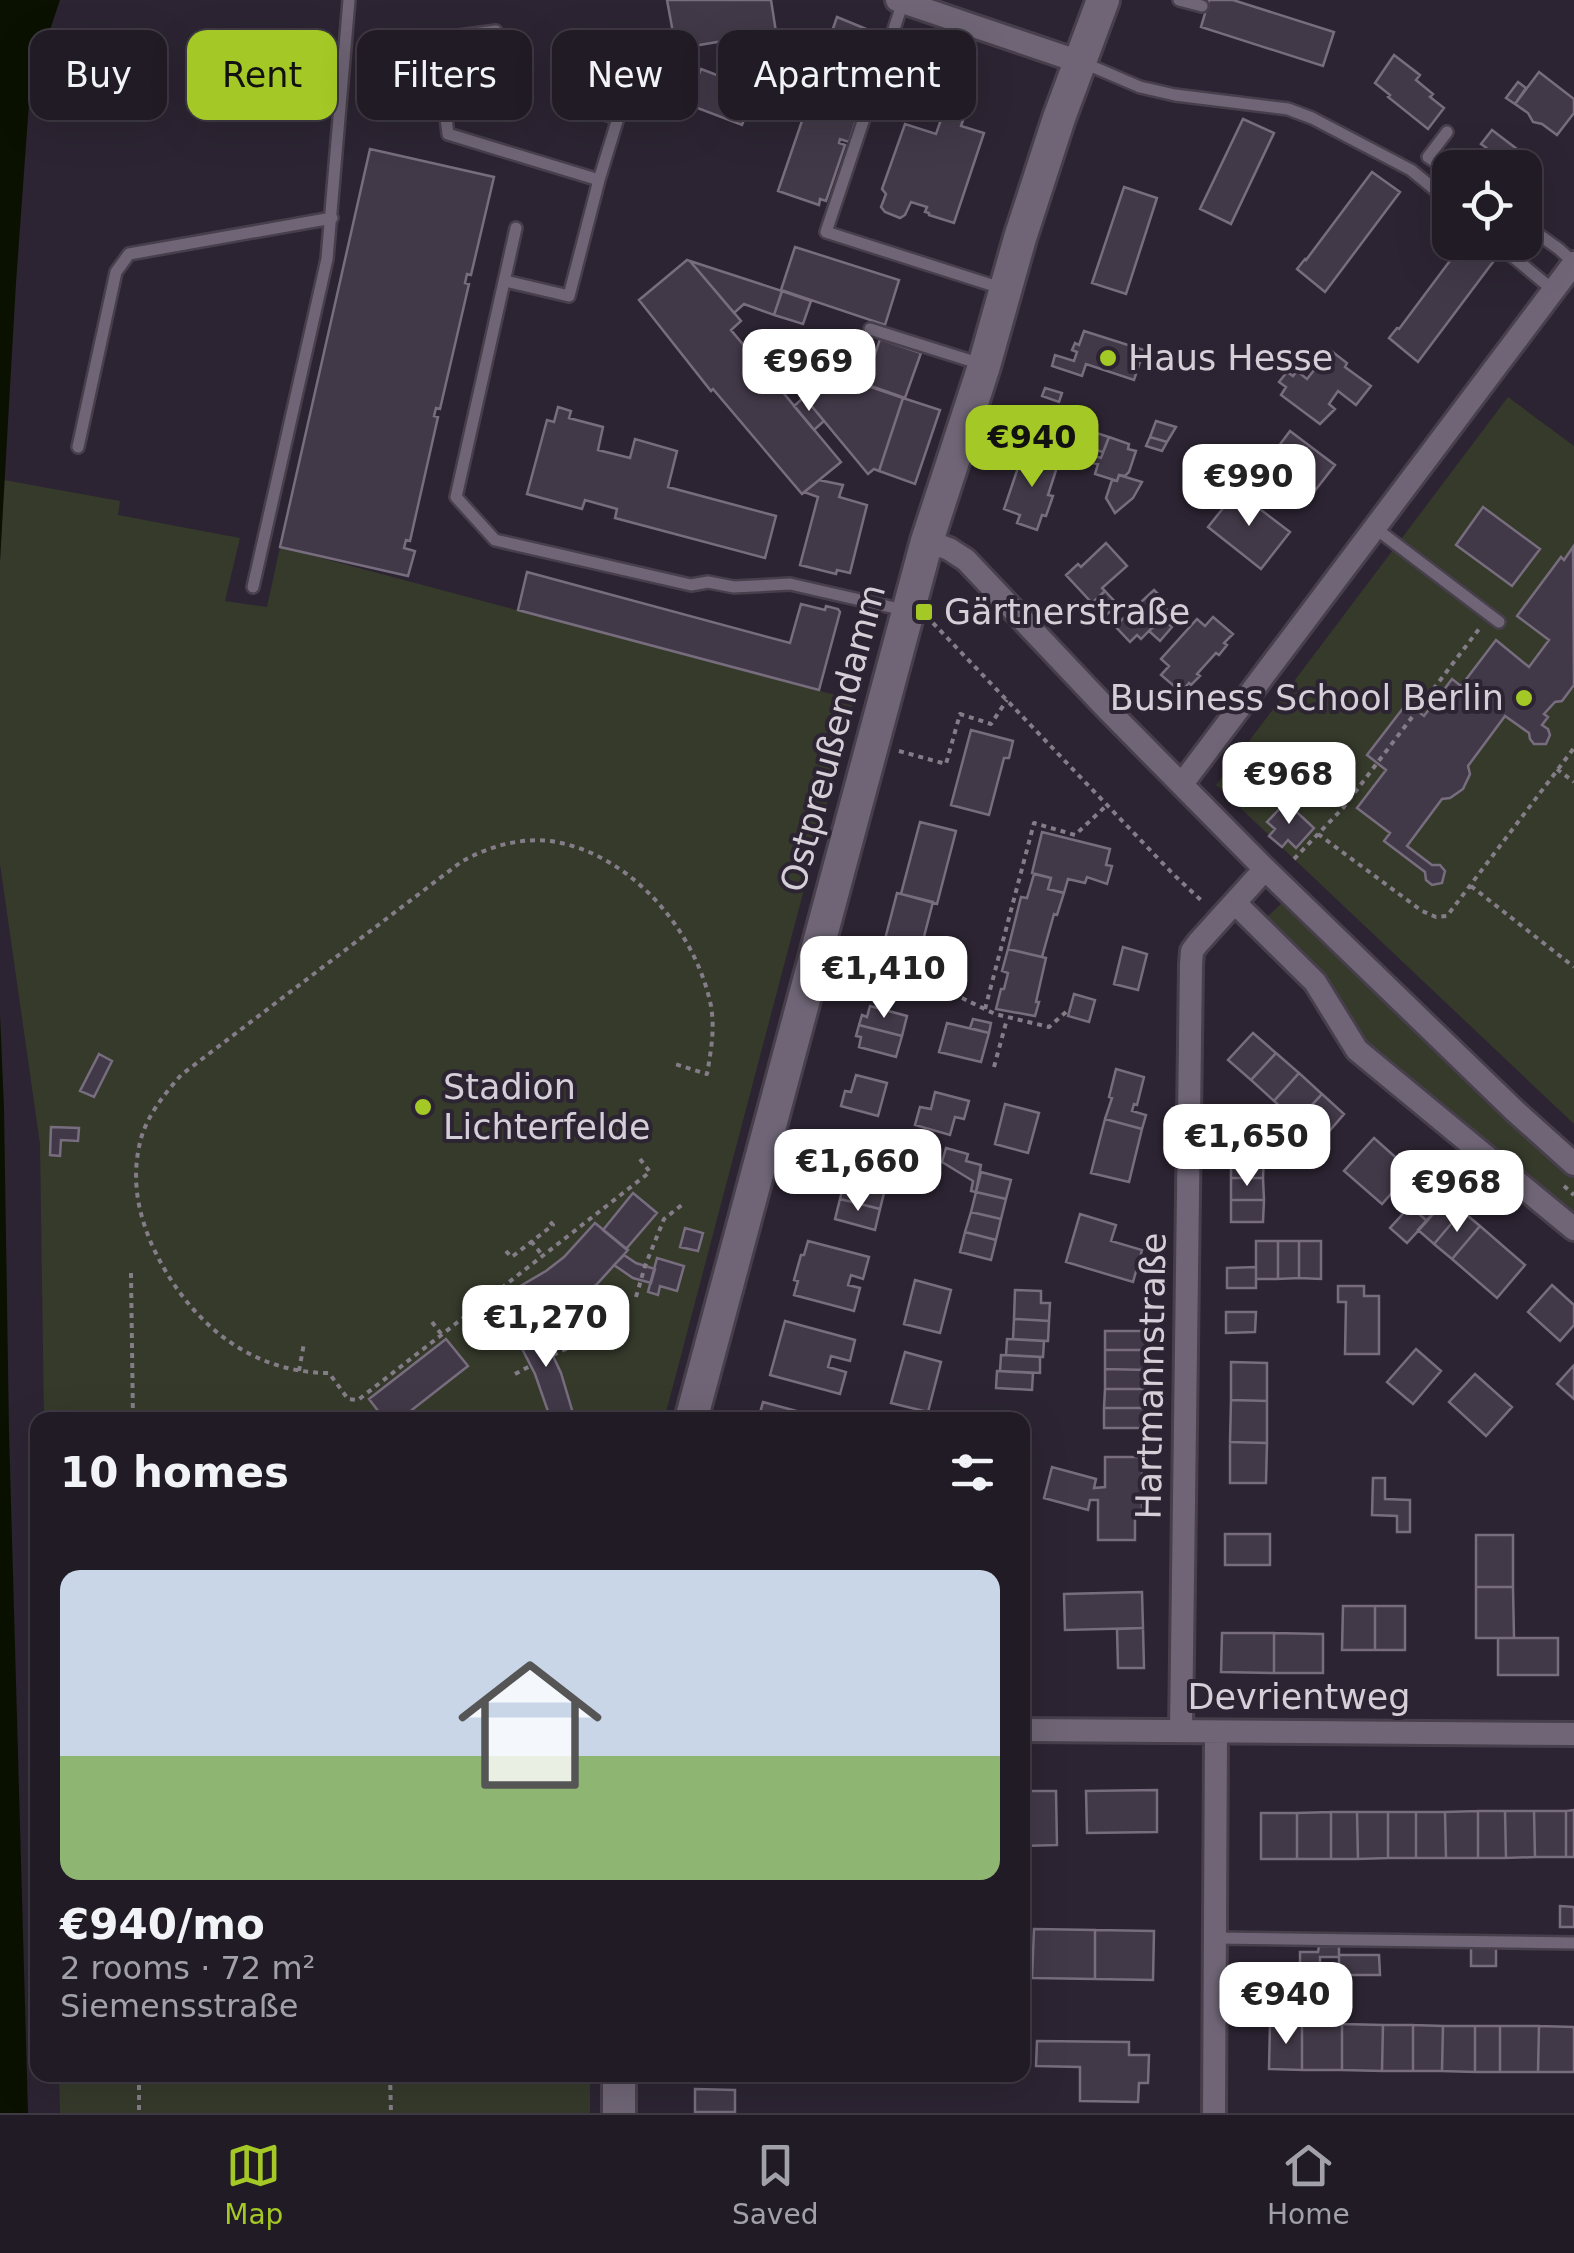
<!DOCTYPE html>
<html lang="en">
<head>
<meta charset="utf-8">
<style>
	body { margin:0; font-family:"DejaVu Sans",sans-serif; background:#29242e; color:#f1f3f6; height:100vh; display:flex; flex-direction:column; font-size:38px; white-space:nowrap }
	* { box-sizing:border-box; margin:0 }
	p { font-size:32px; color:#a2a1a7 }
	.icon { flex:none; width:55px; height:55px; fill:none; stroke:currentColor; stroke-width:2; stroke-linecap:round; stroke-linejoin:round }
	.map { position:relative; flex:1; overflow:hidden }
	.sheet { position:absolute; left:30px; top:1412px; width:1000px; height:670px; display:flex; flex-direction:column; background:#211b26; border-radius:20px; box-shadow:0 10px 40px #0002,0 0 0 2px #3e3943 }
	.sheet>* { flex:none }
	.banner { position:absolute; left:30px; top:30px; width:1000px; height:90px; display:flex; gap:20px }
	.fabs { position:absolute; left:1432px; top:150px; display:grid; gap:20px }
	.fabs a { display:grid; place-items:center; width:110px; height:110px; border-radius:20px; background:#211b26; box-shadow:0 10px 40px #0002,0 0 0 2px #3e3943; font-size:50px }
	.price { position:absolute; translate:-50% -85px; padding:0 22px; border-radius:20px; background:#fff; color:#222; font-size:32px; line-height:65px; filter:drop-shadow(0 2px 5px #0008) }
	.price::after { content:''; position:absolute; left:50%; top:60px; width:30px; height:22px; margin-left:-15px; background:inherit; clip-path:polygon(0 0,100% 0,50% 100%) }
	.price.on { background:#a4c825; color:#111 }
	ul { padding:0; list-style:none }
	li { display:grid; align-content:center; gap:20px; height:530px; padding:0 30px }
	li+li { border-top:2px solid #3e3943 }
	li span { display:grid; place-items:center; height:310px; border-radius:20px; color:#555 }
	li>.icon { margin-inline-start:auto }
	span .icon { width:180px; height:180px; fill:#fffc; stroke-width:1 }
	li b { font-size:42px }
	h2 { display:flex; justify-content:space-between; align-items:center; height:120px; padding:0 30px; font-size:42px }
	.tag { padding:0 35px; border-radius:20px; background:#211b26; box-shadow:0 10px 40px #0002,0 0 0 2px #3e3943; font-size:35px; line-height:90px }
	.tag.on { background:#a4c825; color:#111 }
	.tabs { display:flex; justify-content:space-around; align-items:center; height:140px; border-top:2px solid #3e3943; background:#211b26; font-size:28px; color:#a2a1a7 }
	.tabs a { display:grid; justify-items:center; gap:5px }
	.tabs .on { color:#a4c825 }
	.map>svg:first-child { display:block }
	.green { fill:#353a2b }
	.water { fill:#0b1100 }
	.building { fill:#423948; stroke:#776d7e; stroke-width:2.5 }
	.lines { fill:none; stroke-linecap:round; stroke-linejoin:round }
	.lane-casing { stroke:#473f4b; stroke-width:16 }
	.street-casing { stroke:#473f4b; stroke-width:28 }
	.secondary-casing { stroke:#473f4b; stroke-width:38 }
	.path { stroke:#847d88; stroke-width:4; stroke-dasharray:5 5; stroke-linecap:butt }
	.lane { stroke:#6f6576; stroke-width:11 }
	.street { stroke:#6f6576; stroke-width:22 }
	.secondary { stroke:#6f6576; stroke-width:32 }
	.poi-dot { fill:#a4c825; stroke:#2c2432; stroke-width:4 }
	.labels { text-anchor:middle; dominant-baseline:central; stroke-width:8; stroke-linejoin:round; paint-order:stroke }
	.poi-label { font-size:35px; fill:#d5cfd8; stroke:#2c2432; text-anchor:start }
	.street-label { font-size:35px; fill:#d5cfd8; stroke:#2c2432 }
</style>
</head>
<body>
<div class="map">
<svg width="1574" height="2113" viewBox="0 0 1574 2113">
	<rect width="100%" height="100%" fill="#2c2432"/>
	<path class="green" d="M1508,397l66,49v678l-358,-339z
		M4,480l116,21 -2,14 122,23 -15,63 42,6 13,-60 574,153 -190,720h-620l-4,-276 -40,-280v-303z
		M1284,901l218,212 72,64v39l-215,-181 -91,-115 -1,-3z
		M59,2075h531v38h-530z"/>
	<path class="water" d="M0,0h60l-30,89 -14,194 -16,278z
		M0,1015l4,93 5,323 19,682h-28z"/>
	<path class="building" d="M667,0h104l5,32 -100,17z
		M1209,0h24l101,32 -11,34 -122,-39z
		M837,17l39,16 -21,60 9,2 -15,47 -9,-3 -1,4 6,2 -19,56 -6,-2 -1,6 -41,-14 38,-111 3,1 2,-8 -3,-1z
		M1394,55l26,20 -4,5 17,14 -3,3 14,11 -16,21 -40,-32 2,-2 -15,-12z
		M701,69l55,21 -14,35 -55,-21 1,-3 -8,-4 9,-22 8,4z
		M1539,72l35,27v14l-17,22 -15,-11 -9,-2 -5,-9 -13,-9z
		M1518,82l8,6 -11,16 -9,-6z
		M950,94l20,6 -9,26 23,7 -30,90 -25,-8v-2l-4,-1 2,-5 -16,-5 -6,13 -5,3 -15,-6 -4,-5 5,-13 -4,-5 23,-65 31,10z
		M1243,119l31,14 -43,91 -31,-15z
		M1492,130l42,32 -5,10 -4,3v-7h-51l14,-19 -7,-5z
		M370,149l124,28 -23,98 -4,-1 -2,9 4,1 -29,125 -4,-1 -2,8 4,1 -28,124 -4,-1 -2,8 11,3 -7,25 -128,-29z
		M1372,172l28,20 -75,100 -28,-23 8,-10 1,1z
		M1124,187l33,11 -31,96 -34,-11z
		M1464,242l29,20 -75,100 -29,-24 8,-10 2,1z
		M795,247l104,33 -14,45 -104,-35z
		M687,260l3,1 51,60 -10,9 110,132 -39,32 -89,-105 -2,2 -72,-91z
		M690,261l92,30 -8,24 -30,-11 -10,9z
		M782,291l29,10 -8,23 -29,-9z
		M1084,331l60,19 -10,30 -48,-16 -4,12 -30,-10 3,-11 19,6 3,-9 -5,-2 3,-7 4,2z
		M880,339l41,14 -16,45 -40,-14z
		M1330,350l17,13 -2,4 26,19 -15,19 -18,-14 -9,13 6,5 -15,15 -39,-29 5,-8 -7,-5 8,-10 6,4 4,-5 10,8z
		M784,357l119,41 -24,73 -5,-2 -6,5 -88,-106z
		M1045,388l17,5 -3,9 -17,-6z
		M804,397l20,24 -10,9 -20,-24z
		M903,398l37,12 -25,74 -36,-13z
		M558,407l13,4 -2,7 34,9 -5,23 32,8 5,-19 42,12 -9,36 108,29 -11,42 -150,-40 2,-9 -32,-9 -3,9 -55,-15 20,-74 7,2z
		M1156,421l20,6 -9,15 -17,-5z
		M1069,424l40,13 -6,15 -19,-5 -2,4 -20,-6z
		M1290,431l45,34 -25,32 -32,-24 9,-12 -12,-10z
		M1109,437l20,7 -1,5 8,2 -7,21 -4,4 -6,-1 -2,6 -22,-7 3,-10 -5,-1 2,-7 6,2z
		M1150,437l17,5 -5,9 -16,-5z
		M1023,453l35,11 -10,31 5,1 -7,20 -4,-1 -5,15 -20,-7 3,-8 -16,-6z
		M1217,457l25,19 -9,12 -25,-19z
		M1207,468l13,11 -12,14 -13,-10z
		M1119,475l23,7 -9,16 -18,15 -9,-15 6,-18 5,1z
		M819,480l24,5 -4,12 28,8 -17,68 -13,-3 -1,4 -36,-9 18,-68 -14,-5z
		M1241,490l13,9 -2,4 38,29 -29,37 -53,-42 28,-35 2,2z
		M1483,507l57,42 -28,37 -56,-41z
		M1106,543l21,23 -25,22 3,3 -13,12 -26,-28 12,-11 3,3z
		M1573,547l1,138 -12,16 -7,1 -11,12 4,3 -6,8 6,4 2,6 -4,9h-12l-4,-5 -1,-6 -24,-17 -37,50 2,8 -7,15 -13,9 -8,1 -35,47 25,19h8l5,6 -3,12 -10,2 -6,-5 -1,-8 -41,-31 6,-8 -33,-25 29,-38 -19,-15 40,-52 17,13 28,-37 9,7 35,-46 33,27 20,-27 -32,-24 44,-59 3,3z
		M527,572l263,71 11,-39 24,6 1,-4 12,3 2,3 -21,78 -301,-80z
		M1154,590l8,8 -3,3 10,9 -28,29 -4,-4 -7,7 -15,-16z
		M1105,591l13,14 -13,11 -13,-13z
		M1213,617l20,17 -9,9 3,2 -8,10 -3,-2 -19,21 3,2 -9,9 -2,-2 -8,9 -20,-17 8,-9 -8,-7 36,-40 8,7z
		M1162,619l10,8 -12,14 -11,-10z
		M971,730l42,11 -4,17h-5l-15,57 -38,-10z
		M1286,802l28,26 -18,20 -8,-8 -6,7 -13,-11 6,-7 -8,-7z
		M920,822l36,9 -19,73 -36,-10z
		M1042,832l68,17 -4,16 6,1 -5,18 -20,-7 -2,6 -17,-4 -4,14 -16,-4 3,-11 -19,-5z
		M1034,874l17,4 -3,11 16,4 -7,22 -3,-1 -12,43 -34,-8 13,-52 6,1z
		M897,893l36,9 -19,73 -36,-9z
		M1123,947l24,7 -9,36 -24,-6z
		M1008,949l38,9 -10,44h3l-4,14 -39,-7 5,-20h3l4,-16 -6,-2z
		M1074,994l21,6 -6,22 -21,-6z
		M870,1006l37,10 -5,20 -43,-11 3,-10 5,2z
		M973,1019l18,4 -2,10 -19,-5z
		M947,1023l42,10 -8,29 -42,-10z
		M859,1025l43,11 -6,21 -37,-10 2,-10 -5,-1z
		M1253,1033l23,20 -25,27 -23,-20z
		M1276,1053l23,20 -25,28 -23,-21z
		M99,1054l13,7 -18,36 -14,-6z
		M1116,1069l28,8 -7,28 -3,-1 -2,7 14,4 -4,14 -37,-10 7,-21 -3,-1z
		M1299,1073l23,21 -25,27 -23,-20z
		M856,1075l31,8 -9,33 -37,-10 4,-15 6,1z
		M935,1092l34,9 -5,18 -9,-2 -5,18 -35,-10 5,-18 11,2z
		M1322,1094l22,20 -24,28 -23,-21z
		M1005,1104l34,9 -11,40 -33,-9z
		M1105,1119l37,10 -13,53 -38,-9z
		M51,1127l28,1 -1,13 -17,-1 -1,16 -10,-1z
		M856,1138l40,10 -5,21 -40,-10z
		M1374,1138l37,33 -29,33 -38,-33z
		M946,1148l22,6 -2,7 15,4 -5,27 -5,-1 2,-10 -31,-19z
		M1231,1156h33l-1,22h-32z
		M851,1159l40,10 -6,20 -40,-11z
		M981,1172l30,8 -5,19 -30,-7z
		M845,1178l40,11 -5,20 -40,-10z
		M1231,1178h32l1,22h-33z
		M1430,1183l17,15 -20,23 -17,-15z
		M976,1192l30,7 -5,20 -30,-7z
		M633,1193l24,20 -31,36 -23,-19z
		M1447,1198l15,13 -28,33 -16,-14z
		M840,1199l40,10 -5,21 -40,-11z
		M1231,1200h33l-1,22h-32z
		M1410,1206l17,15 -20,22 -17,-15z
		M1462,1211l18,15 -28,33 -18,-15z
		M971,1212l30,7 -5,21 -31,-8z
		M1080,1214l36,11 -5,16 31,9 -9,32 -67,-20z
		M595,1223l33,27 -31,34 -48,38 -7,-3 -27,16 -22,-33 53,-31 18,-14z
		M1480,1226l45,39 -28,33 -45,-39z
		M685,1228l18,5 -5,18 -18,-4z
		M965,1232l31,8 -5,20 -31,-8z
		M808,1241l61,16 -6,22 -12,-4 -3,10 12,3 -6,23 -60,-16 4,-14 -4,-1 7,-25h3z
		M1256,1241h22v38h-22z
		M1278,1241h21v37l-21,1z
		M1299,1241h22v38l-22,-1z
		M624,1255l12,8 19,6 -4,14 -18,-5 -19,-13z
		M657,1258l27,8 -7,25 -17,-5 -2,9 -10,-3z
		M1256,1267v21h-29v-20z
		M915,1280l36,10 -11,43 -36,-9z
		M1552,1285l22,20v20l-14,16 -32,-29z
		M1338,1286h26v10h15v58h-34l1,-52h-8z
		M1015,1290l26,1v12h9l-1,18 -35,-2z
		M1226,1312h30l-1,20 -29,1z
		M542,1319l9,5 2,4 -2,8 -6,3 16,34 14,47h-24l-16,-46 -20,-39z
		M1014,1319l35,2 -1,20 -35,-2z
		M785,1321l70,19 -5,21 -19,-5 -3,11 18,5 -6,22 -70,-19z
		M1105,1331h43v19h-43z
		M446,1339l22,27 -69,54h-14l-16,-21z
		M1007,1339l37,2 -1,16 -37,-2z
		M1416,1349l25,22 -28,33 -26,-22z
		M1105,1350h43v20l-43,-1z
		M905,1352l36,10 -13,50 -37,-9z
		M1001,1355l39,2v16l-40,-2z
		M1231,1362l36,1v38l-36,-1z
		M1574,1365v34l-17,-15z
		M1105,1369l43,1v19h-43z
		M997,1371l36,2 -1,17 -36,-2z
		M1475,1374l37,33 -26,29 -37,-34z
		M1105,1389h43v19h-44z
		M1231,1400l36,1v42l-37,-1z
		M763,1402l67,18h-72z
		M1104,1408h44v20h-44z
		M1230,1442l37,1 -1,40h-36z
		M1105,1457h37v59l-7,-1v25h-37v-40h-8l-2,10 -44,-12 8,-31 44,12 -2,9 11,-1z
		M1373,1478h12v21l25,1v32h-13v-16l-25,-1z
		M1225,1534h45v31h-45z
		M1476,1535h37v52h-37z
		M1476,1587h37l1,51h-38z
		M1142,1592l1,36 -78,2 -1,-36z
		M1343,1606h32v44h-33z
		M1375,1606h30v44h-30z
		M1022,1626h6v38h-6z
		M1143,1628l1,40h-26l-1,-39z
		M1222,1633h52v40l-53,-1z
		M1274,1633l49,1v39h-49z
		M1498,1638h60v37h-60z
		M1157,1790v42l-70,1 -1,-42z
		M1022,1791h34l1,54 -35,1z
		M1574,1810v47h-8v-46z
		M1478,1811v47h-32l-1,-46z
		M1478,1811h27l1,47h-28z
		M1505,1811h29l1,46 -29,1z
		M1534,1811h32v46h-31z
		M1331,1812v47h-34v-46z
		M1331,1812h26l1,47h-27z
		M1357,1812h31v46l-30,1z
		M1388,1812h28v46h-28z
		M1416,1812h29l1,46h-30z
		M1261,1813h36v46h-36z
		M1560,1906l14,1v20h-14z
		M1034,1929l61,1v49l-63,-1z
		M1095,1930l59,1 -1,49 -58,-1z
		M1319,1946h20v11h-19v14l-20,-1v-18h18z
		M1471,1947h25v19h-25z
		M1339,1955h40l1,20h-41z
		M1270,2024h32v46l-33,-1z
		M1302,2024h40v46h-40z
		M1342,2024l41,1 -1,46 -40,-1z
		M1383,2025h30v46h-31z
		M1413,2025l30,1 -1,45h-29z
		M1443,2026h32v46l-33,-1z
		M1475,2026h25v46h-25z
		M1500,2026h39l-1,46h-38z
		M1539,2026l35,1v45h-36z
		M1037,2041l92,1v13h20l-1,28h-9l-1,19 -58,-1v-34l-44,-1z
		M695,2089l40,1v22h-40z"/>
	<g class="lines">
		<defs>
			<path id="lane" d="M1179,0l23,6
				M903,2l-77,230 175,56
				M496,31l-60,8 12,95 151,46 -30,116 -64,-15
				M1084,63l56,24 35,8 113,14 24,9 99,52 39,32
				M573,105l45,13 -19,62
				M1447,132l-19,25 22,15
				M1525,225l34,24 15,14
				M516,228l-60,269 39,43 196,45 17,-3 26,5 56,-3 114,26
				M1495,242l58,48
				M870,329l111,35
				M78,447l38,-175 13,-18 203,-36
				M1375,528l124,94
				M253,587l74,-328 22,-259
				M817,959l132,33
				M1215,1938l359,5"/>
			<path id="street" d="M897,0l183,62
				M927,541l22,8 17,11 140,148 159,161 250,242 59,53
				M1182,784l392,-521
				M1235,903l80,79 42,68 217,179
				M1022,1730l552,4
				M1181,1731l10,-766 1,-14 6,-8 67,-74
				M1214,2113l2,-381"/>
			<path id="secondary" d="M691,1420l236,-879 57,-175 36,-128 39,-120 44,-118
				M619,2113v-38"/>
		</defs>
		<use href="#lane" class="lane-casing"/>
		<use href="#street" class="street-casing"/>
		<use href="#secondary" class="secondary-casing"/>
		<path class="path" d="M933,623l240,251 31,29
			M899,751l47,13 14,-50 31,10 16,-24
			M1557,769l17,13
			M1318,834l104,77 14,6 11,-1 127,-168
			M1294,859l49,-51 136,-179
			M1471,886l103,81
			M962,998l33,16 54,13 17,-15
			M985,1009l49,-186 41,12 32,-30
			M994,1067l13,-48
			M640,1159l10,13 -292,228 -10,-1 -19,-26c-83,0 -144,-56 -177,-128 -14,-32 -20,-64 -13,-98 5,-28 24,-51 42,-72l280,-213c28,-16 63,-26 95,-20 77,14 140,90 155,164 4,23 0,45 -4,68l-32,-10
			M1564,1186l10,9
			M531,1241l12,15
			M506,1251l5,6 2,-1 40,-31 -5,-6
			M131,1273l2,147
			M636,1297l9,-31 19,-47 19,-15
			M432,1322l10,13
			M553,1355l15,-7
			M299,1371l5,-28
			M515,1374l17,-9
			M139,2075v38
			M390,2075l1,38"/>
		<use href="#lane" class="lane"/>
		<use href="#street" class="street"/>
		<use href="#secondary" class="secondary"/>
	</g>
	<g class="poi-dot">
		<circle cx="1108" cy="358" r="10"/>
		<rect x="914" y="602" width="20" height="20" rx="5"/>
		<circle cx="1524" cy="698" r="10"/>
		<circle cx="423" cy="1107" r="10"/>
	</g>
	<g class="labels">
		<g class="poi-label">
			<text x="1128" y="358">Haus Hesse</text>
			<text x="944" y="612">Gärtnerstraße</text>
			<text x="1504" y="698" text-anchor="end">Business School Berlin</text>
			<text x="443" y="1087">Stadion<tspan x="443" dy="40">Lichterfelde</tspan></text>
		</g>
		<g class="street-label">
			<text transform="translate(833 738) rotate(-75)">Ostpreußendamm</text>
			<text transform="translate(1151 1376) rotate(-89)">Hartmannstraße</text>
			<text x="1299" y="1697">Devrientweg</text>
		</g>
	</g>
</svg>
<div class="fabs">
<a><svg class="icon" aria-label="locate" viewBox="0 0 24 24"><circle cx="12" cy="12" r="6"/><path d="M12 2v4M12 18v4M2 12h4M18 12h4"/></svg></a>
</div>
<b class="price" style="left:809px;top:414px">€969</b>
<b class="price on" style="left:1032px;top:490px">€940</b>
<b class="price" style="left:1249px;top:529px">€990</b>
<b class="price" style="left:1289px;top:827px">€968</b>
<b class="price" style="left:884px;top:1021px">€1,410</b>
<b class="price" style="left:1247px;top:1189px">€1,650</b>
<b class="price" style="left:858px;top:1214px">€1,660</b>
<b class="price" style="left:1457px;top:1235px">€968</b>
<b class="price" style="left:546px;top:1370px">€1,270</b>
<b class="price" style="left:1286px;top:2047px">€940</b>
<div class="banner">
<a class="tag">Buy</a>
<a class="tag on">Rent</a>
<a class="tag">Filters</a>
<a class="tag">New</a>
<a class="tag">Apartment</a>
</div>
<section class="sheet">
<h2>10 homes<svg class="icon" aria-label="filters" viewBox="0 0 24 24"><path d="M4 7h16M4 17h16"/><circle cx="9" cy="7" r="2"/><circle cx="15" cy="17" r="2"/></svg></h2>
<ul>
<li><span style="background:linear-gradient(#c9d6e8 60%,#8fb573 0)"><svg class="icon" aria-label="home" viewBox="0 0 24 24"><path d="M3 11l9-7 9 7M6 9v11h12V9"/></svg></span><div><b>€940/mo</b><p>2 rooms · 72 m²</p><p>Siemensstraße</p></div></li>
</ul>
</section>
</div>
<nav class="tabs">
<a class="on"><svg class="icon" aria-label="map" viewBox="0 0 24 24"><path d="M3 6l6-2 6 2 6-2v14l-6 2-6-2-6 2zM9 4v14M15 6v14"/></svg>Map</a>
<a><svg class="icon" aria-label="saved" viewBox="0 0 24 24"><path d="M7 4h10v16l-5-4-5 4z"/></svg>Saved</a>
<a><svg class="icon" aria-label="home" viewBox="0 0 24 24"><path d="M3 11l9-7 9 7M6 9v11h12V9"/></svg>Home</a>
</nav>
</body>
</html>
